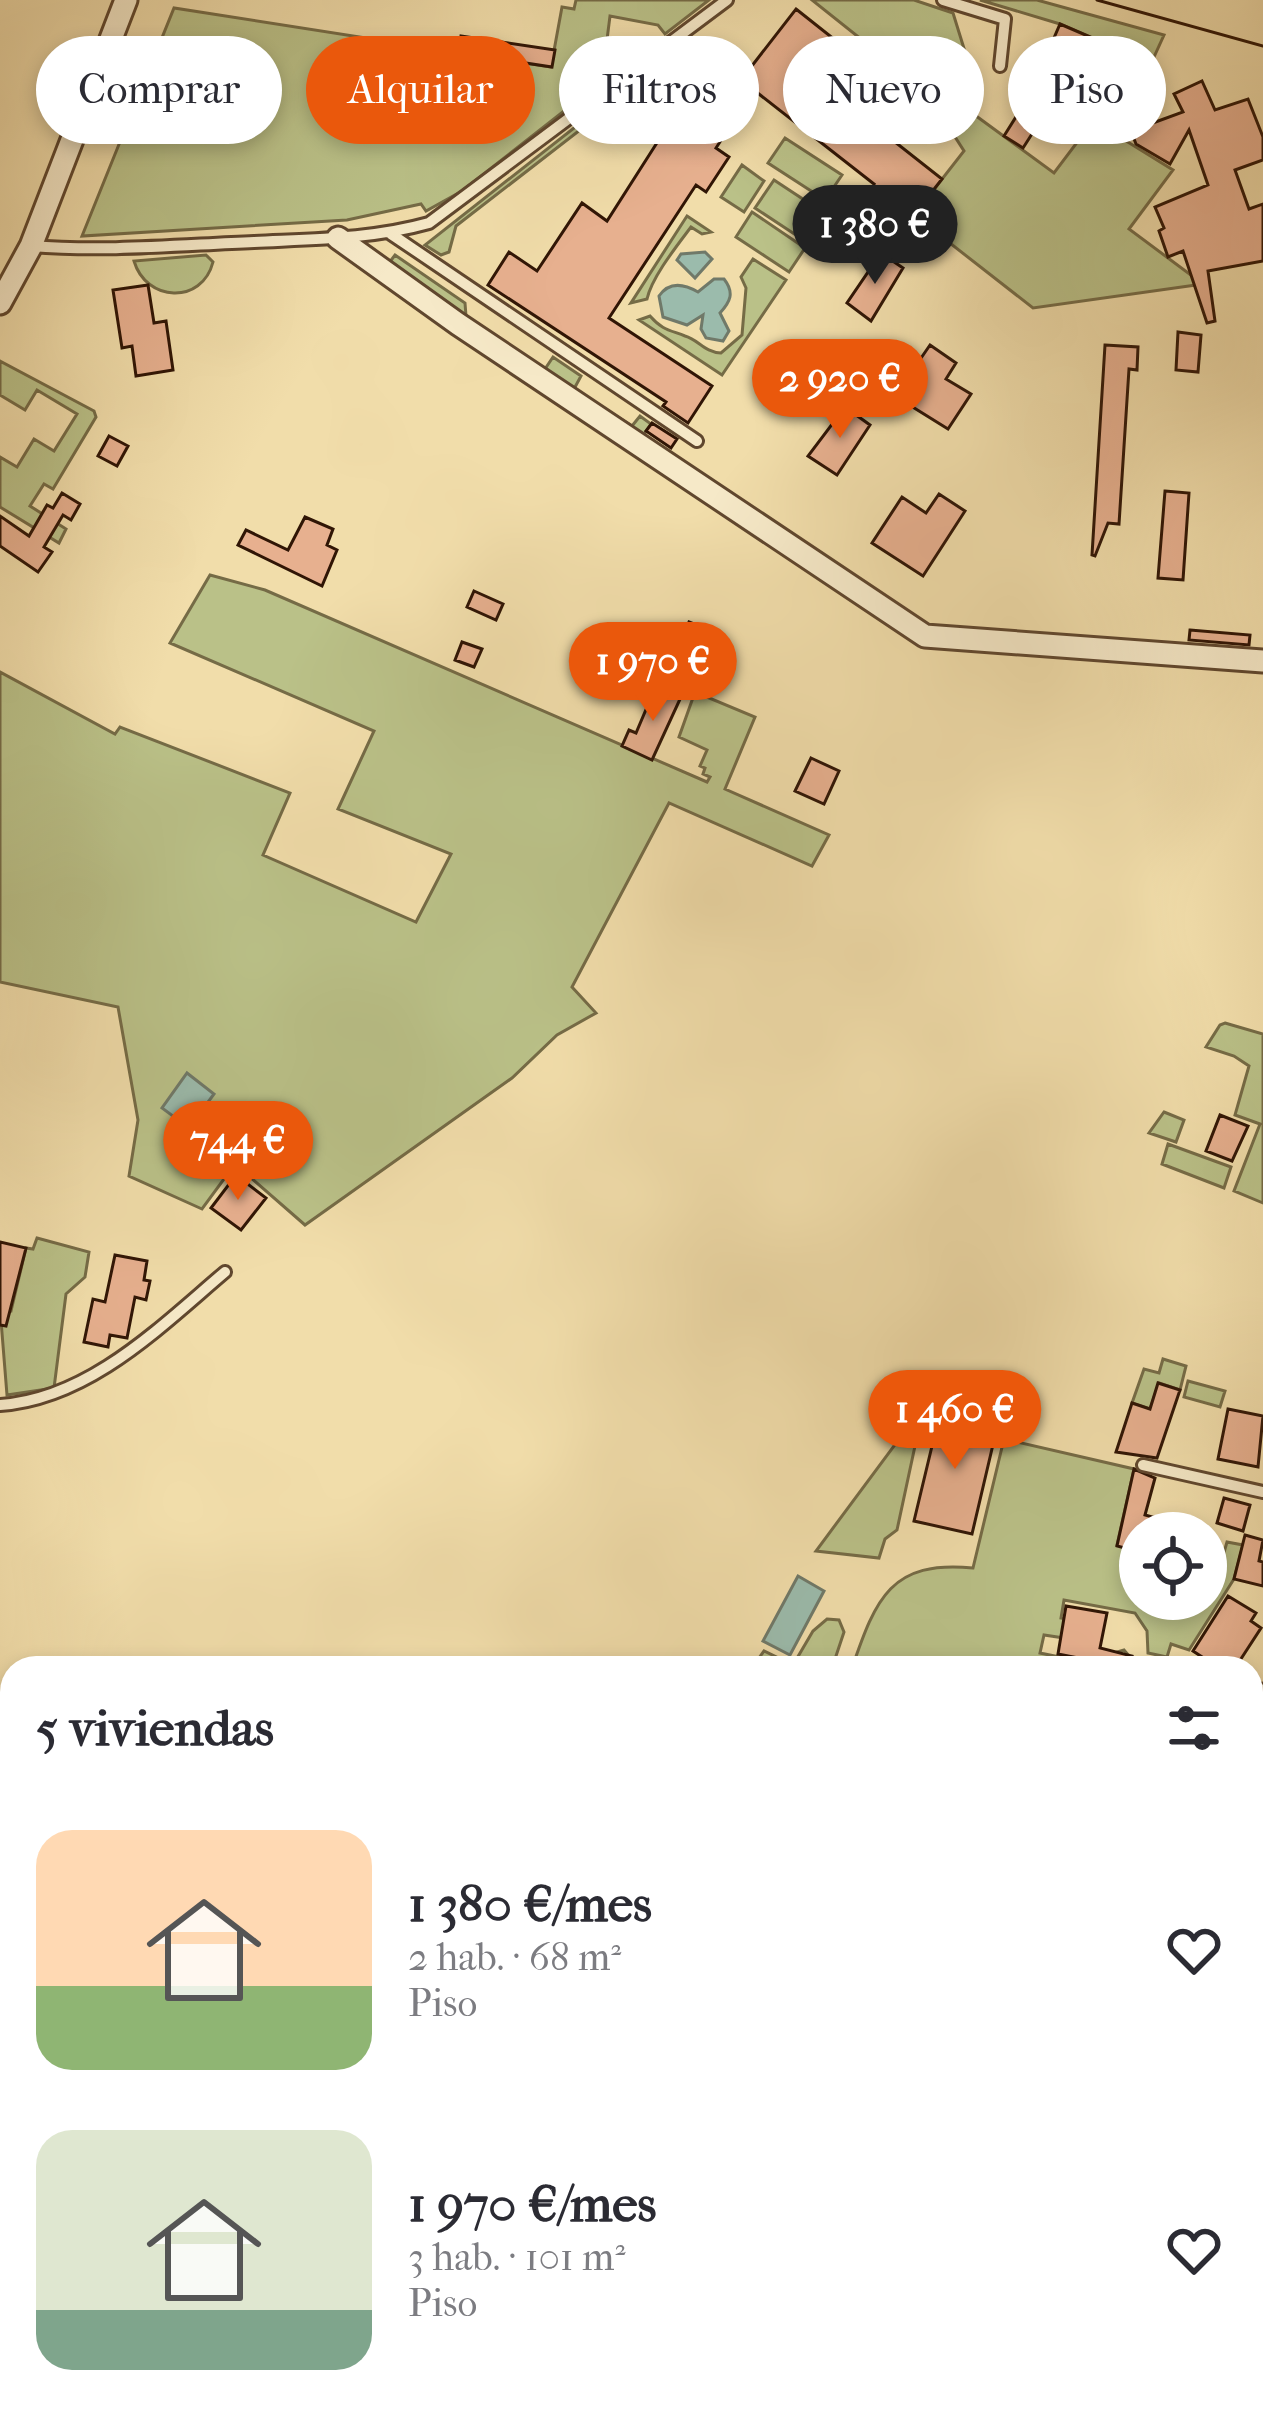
<!DOCTYPE html>
<html lang="es">
<head>
<meta charset="utf-8">
<style>
	body { margin:0; font-family:"IM FELL French Canon",serif; background:#f7f7f7; color:#2b2b33; height:100vh; display:flex; flex-direction:column; font-size:45px; white-space:nowrap }
	* { box-sizing:border-box; margin:0 }
	p { font-size:39px; color:#7c7c81 }
	.icon { flex:none; width:66px; height:66px; fill:none; stroke:currentColor; stroke-width:2; stroke-linecap:round; stroke-linejoin:round }
	.map { position:relative; flex:1; overflow:hidden }
	.panel { position:absolute; left:0px; top:1656px; width:1263px; height:771px; display:flex; flex-direction:column; background:#fff; border-radius:36px 36px 0 0; box-shadow:0 6px 18px #0003 }
	.panel>* { flex:none }
	.top-card { position:absolute; left:36px; top:36px; width:1191px; height:108px; display:flex; gap:24px }
	.fabs { position:absolute; left:1119px; top:1512px; display:grid; gap:24px }
	.fabs a { display:grid; place-items:center; width:108px; height:108px; border-radius:50%; background:#fff; box-shadow:0 6px 18px #0003; font-size:60px }
	.price { position:absolute; translate:-50% -102px; padding:0 27px; border-radius:42px; background:#ea580c; color:#fff; font-size:39px; line-height:78px; filter:drop-shadow(0 3px 6px #0008) }
	.price::after { content:''; position:absolute; left:50%; top:72px; width:36px; height:27px; margin-left:-18px; background:inherit; clip-path:polygon(0 0,100% 0,50% 100%) }
	.price.on { background:#222; color:#fff }
	ul { padding:0; list-style:none }
	li { display:flex; align-items:center; gap:36px; height:300px; padding:0 36px }
	li span { display:grid; place-items:center; flex:none; width:336px; height:240px; border-radius:36px; color:#555 }
	li>.icon { margin-inline-start:auto }
	span .icon { width:144px; height:144px; fill:#fffc; stroke-width:1 }
	li b { font-size:51px }
	h2 { display:flex; justify-content:space-between; align-items:center; height:144px; padding:0 36px; font-size:51px }
	.pill { padding:0 42px; border-radius:54px; background:#fff; box-shadow:0 6px 18px #0003; font-size:42px; line-height:108px }
	.pill.on { background:#ea580c; color:#fff }
	.map>svg:first-child { display:block }
	.green { fill:#bac188; stroke:#756b46; stroke-width:3 }
	.water { fill:#9bbbac; stroke:#707969; stroke-width:3 }
	.lines { fill:none; stroke-linecap:round; stroke-linejoin:round }
	.stream { stroke:#707969; stroke-width:6 }
	.building { fill:#e7b08f; stroke:#301505; stroke-width:3 }
	.lane-casing { stroke:#60472e; stroke-width:16 }
	.street-casing { stroke:#60472e; stroke-width:27 }
	.secondary-casing { stroke:#301505; stroke-width:36 }
	.lane { stroke:#f6e9c8; stroke-width:10 }
	.street { stroke:#f6e9c8; stroke-width:21 }
	.secondary { stroke:#f6e9c8; stroke-width:30 }
	.tram { stroke:#301505; stroke-width:3 }
</style>
</head>
<body>
<div class="map">
<svg width="1263" height="2425" viewBox="0 0 1263 2425">
	<rect width="100%" height="100%" fill="#f1ddaa"/>
	<filter id="stains"><feTurbulence type="fractalNoise" baseFrequency=".00167" numOctaves="4"/><feColorMatrix values="0 0 0 0 .2 0 0 0 0 .09 0 0 0 0 .02 0 0 0 .5 -.17"/></filter>
	<radialGradient id="worn" r=".72"><stop offset=".6" stop-color="#630" stop-opacity="0"/><stop offset="1" stop-color="#630" stop-opacity=".3"/></radialGradient>
	<path class="green" d="M576,0h133l-44,34 -7,-9 -48,-9 -8,63 -6,7 -134,105 -36,20 -5,-7 -74,16 -265,16 92,-228 377,59 11,-60 12,2z
		M812,0h102l39,13 18,58 -18,28 101,74 37,-49 31,-73 -62,-27 -80,-24h57l127,35 -46,101 55,34 -44,59 74,55 -170,24 -119,-93 50,-64 -39,-61z
		M621,91l3,5 -168,130 -7,26 -8,3 -16,-10z
		M785,138l57,37 -17,25 -57,-37z
		M742,165l22,16 -20,31 -23,-15z
		M774,180l53,35 -19,28 -53,-35z
		M752,212l53,36 -16,24 -53,-35z
		M687,216l24,16 -9,2 -11,-7c-15,20 -39,50 -44,72l-16,4z
		M206,255l7,7c-11,43 -67,40 -79,-1z
		M395,255l70,48 1,13 79,53 8,-12 28,19 -7,13 58,37 8,-10 11,8 -10,15 -252,-176z
		M753,259l33,21 -64,95 -83,-55 11,-4c12,14 20,14 35,20 14,4 19,16 36,17l21,-18 4,-47 -5,-11z
		M0,361l94,50 2,6 -43,72 -9,-5 -14,22 36,23 -7,14 -59,-36v-50l17,10 17,-28 20,12 23,-37 -40,-24 -12,20 -25,-15z
		M210,575l55,15 442,192 3,-5 -7,-3 2,-6 -5,-2 7,-16 -28,-13 16,-45 60,25 -30,72 104,46 -17,31 -143,-63 -97,184 24,26 -39,22 -45,43 -207,147 -70,-61 -33,45 -73,-33 9,-56 -20,-113 -118,-25v-310l115,62 5,-7 170,66 -27,62 153,67 35,-68 -113,-45 36,-78 -204,-88z
		M1225,1023l38,11v169l-29,-12 26,-67 -25,-9 14,-49 -15,-10 -28,-9 14,-22z
		M1164,1112l20,8 -8,22 -27,-9z
		M1168,1144l63,23 -7,21 -62,-24z
		M37,1238l52,14 -4,25 -19,17 -12,94 -47,7 -7,-87 11,3 15,-63 7,1z
		M1163,1359l23,7 -6,24 -21,-7 -9,26 -18,-6 12,-34 15,4z
		M1188,1381l37,10 -5,16 -36,-10z
		M934,1392l18,8 -31,18 -24,112 -12,9 -6,19 -63,-7z
		M1004,1439l130,30 -17,76 23,7v47h66v-28l12,2 9,-31 16,3 -9,34 -45,71 -18,-6 -4,13 -19,-4 -1,-22 -12,-18 -71,-13 -3,18 6,1 -3,19 -20,-3 -4,18 59,12 11,-11 14,-4 15,18h-287c24,-70 39,-108 121,-100z
		M827,1619l12,1 5,12 -12,36h-80l12,-17 29,14 20,-34z
		M0,1799c15,44 16,80 0,125z
		M0,1931l12,5v119l-12,3z
		M1251,1942l12,3v221l-12,-5z
		M1251,2169l12,6v88l-12,-10z
		M1251,2269l12,9v147h-261l-7,-3 3,-7h253z
		M315,2415h176l-10,10h-71z
		M502,2415h68l-4,10h-73z
		M574,2415h240v10h-244z"/>
	<path class="water" d="M705,252l7,7 -17,19 -18,-18 4,-6z
		M714,279h10c11,14 6,23 -4,34l9,18 -6,10 -17,-3 -5,-9 2,-14 -16,10 -24,-8 -4,-21c11,-16 27,-11 39,-4z
		M187,1073l27,21 -25,34 -27,-20z
		M798,1576l26,15 -34,64 -27,-14z"/>
	<g class="lines">
		<path class="stream" d="M1251,2163l12,6
			M567,2425l3,-10"/>
	</g>
	<path class="building" d="M796,9l111,88 -26,34 61,48 -35,45 -42,-30 9,-10 -133,-104z
		M1060,24l63,27 -32,73 -15,-7 -3,6 -27,-11 -23,36 -19,-12 25,-40z
		M461,36l94,14 -3,17 -93,-14z
		M1202,81l13,29 33,-11 15,38v23l-28,10 14,39 14,-5v57l-55,10 7,50 -8,2 -24,-72 -15,6 -9,-26 5,-3 -9,-21 53,-22 -19,-55 -19,34 -34,-20 -5,-13 52,-19 -9,-18z
		M683,102l44,29 -11,17 13,9 -23,35 -10,-7 -87,133 103,68 -24,37 -25,-17 3,-4 -178,-117 21,-33 28,19 45,-68 25,18z
		M881,253l22,15 -32,53 -24,-18z
		M148,285l6,38 12,-2 7,49 -37,6 -4,-30 -10,2 -9,-58z
		M1178,332l23,3 -3,37 -22,-2z
		M930,345l26,18 -10,16 25,15 -23,35 -53,-33z
		M1105,345l33,2 -1,23 -8,-1 -10,155 -11,-1 -13,33 -3,-1z
		M845,407l25,18 -33,50 -29,-19z
		M652,423l25,16 -6,9 -25,-17z
		M109,436l19,10 -11,20 -19,-10z
		M1165,491l24,2 -6,87 -25,-2z
		M62,493l18,11 -9,16 -8,-5 -19,32 8,5 -14,20 -38,-26v-30l29,20 18,-31 6,3z
		M939,494l26,17 -42,65 -51,-33 30,-46 24,16z
		M305,517l28,12 -6,16 10,5 -15,36 -84,-41 8,-15 42,20z
		M474,591l29,13 -7,16 -29,-13z
		M689,622l25,10 -7,19 -25,-11z
		M1190,630l60,5 -1,10 -60,-5z
		M462,642l20,7 -8,18 -19,-7z
		M656,686l25,11 -29,63 -30,-14 7,-16 7,3z
		M811,758l28,13 -15,33 -29,-13z
		M1220,1115l28,11 -16,35 -26,-10z
		M236,1175l30,23 -25,32 -30,-22z
		M0,1242l26,6 -20,78 -6,-1z
		M115,1255l32,6 -3,19 6,1 -4,19 -11,-3 -8,41 -17,-3 -2,12 -24,-5 9,-43 12,3z
		M1158,1383l22,7 -23,68 -41,-6 16,-49 18,6z
		M1228,1409l35,7 -5,51 -40,-8z
		M946,1411l42,10 -3,13 10,2 -23,98 -58,-13 18,-75 -7,-2 5,-23z
		M1134,1469l21,9 -10,37 47,13 -1,5h-51v19l-23,-6z
		M1224,1498l26,7 -7,26 -26,-8z
		M1245,1535l18,5 -4,21 4,1v24l-29,-7z
		M1228,1596l28,17 -5,8 10,7 -26,40h-16l-26,-17z
		M1066,1606l41,7 -7,35 32,8 -3,12 -71,-14z"/>
	<g class="lines">
		<defs>
			<path id="lane" d="M943,0l62,19 -5,47
				M391,234l306,207
				M31,246c75,6 148,-1 223,-4 59,-3 118,-3 175,-19l298,-223
				M0,1405c89,-6 160,-78 225,-133
				M1143,1465l120,27
				M264,2425l40,-6 52,6"/>
			<path id="street" d="M338,238l120,86 467,312 338,25
				M0,303l31,-57 95,-246
				M1251,1699l12,-4
				M0,2075l12,-3"/>
			<path id="secondary" d="M0,2100l12,8
				M239,2415l19,10"/>
		</defs>
		<use href="#lane" class="lane-casing"/>
		<use href="#street" class="street-casing"/>
		<use href="#secondary" class="secondary-casing"/>
		<use href="#lane" class="lane"/>
		<use href="#street" class="street"/>
		<use href="#secondary" class="secondary"/>
		<path class="tram" d="M1097,0l166,46"/>
	</g>
	<rect width="100%" height="100%" filter="url(#stains)"/>
	<rect width="100%" height="100%" fill="url(#worn)"/>
</svg>
<div class="fabs">
<a><svg class="icon" aria-label="locate" viewBox="0 0 24 24"><circle cx="12" cy="12" r="6"/><path d="M12 2v4M12 18v4M2 12h4M18 12h4"/></svg></a>
</div>
<b class="price on" style="left:875px;top:287px">1 380 €</b>
<b class="price" style="left:840px;top:441px">2 920 €</b>
<b class="price" style="left:653px;top:724px">1 970 €</b>
<b class="price" style="left:238px;top:1203px">744 €</b>
<b class="price" style="left:955px;top:1472px">1 460 €</b>
<div class="top-card">
<a class="pill">Comprar</a>
<a class="pill on">Alquilar</a>
<a class="pill">Filtros</a>
<a class="pill">Nuevo</a>
<a class="pill">Piso</a>
</div>
<section class="panel">
<h2>5 viviendas<svg class="icon" aria-label="filters" viewBox="0 0 24 24"><path d="M4 7h16M4 17h16"/><circle cx="9" cy="7" r="2"/><circle cx="15" cy="17" r="2"/></svg></h2>
<ul>
<li><span style="background:linear-gradient(#ffd9b3 65%,#8fb573 0)"><svg class="icon" aria-label="home" viewBox="0 0 24 24"><path d="M3 11l9-7 9 7M6 9v11h12V9"/></svg></span><div><b>1 380 €/mes</b><p>2 hab. · 68 m²</p><p>Piso</p></div><svg class="icon" aria-label="heart" viewBox="0 0 24 24"><path d="M12 20l-8-8c-3-5 5-10 8-4 3-6 11-1 8 4z"/></svg></li>
<li><span style="background:linear-gradient(#dfe7d0 75%,#7fa58c 0)"><svg class="icon" aria-label="home" viewBox="0 0 24 24"><path d="M3 11l9-7 9 7M6 9v11h12V9"/></svg></span><div><b>1 970 €/mes</b><p>3 hab. · 101 m²</p><p>Piso</p></div><svg class="icon" aria-label="heart" viewBox="0 0 24 24"><path d="M12 20l-8-8c-3-5 5-10 8-4 3-6 11-1 8 4z"/></svg></li>
</ul>
</section>
</div>
</body>
</html>
